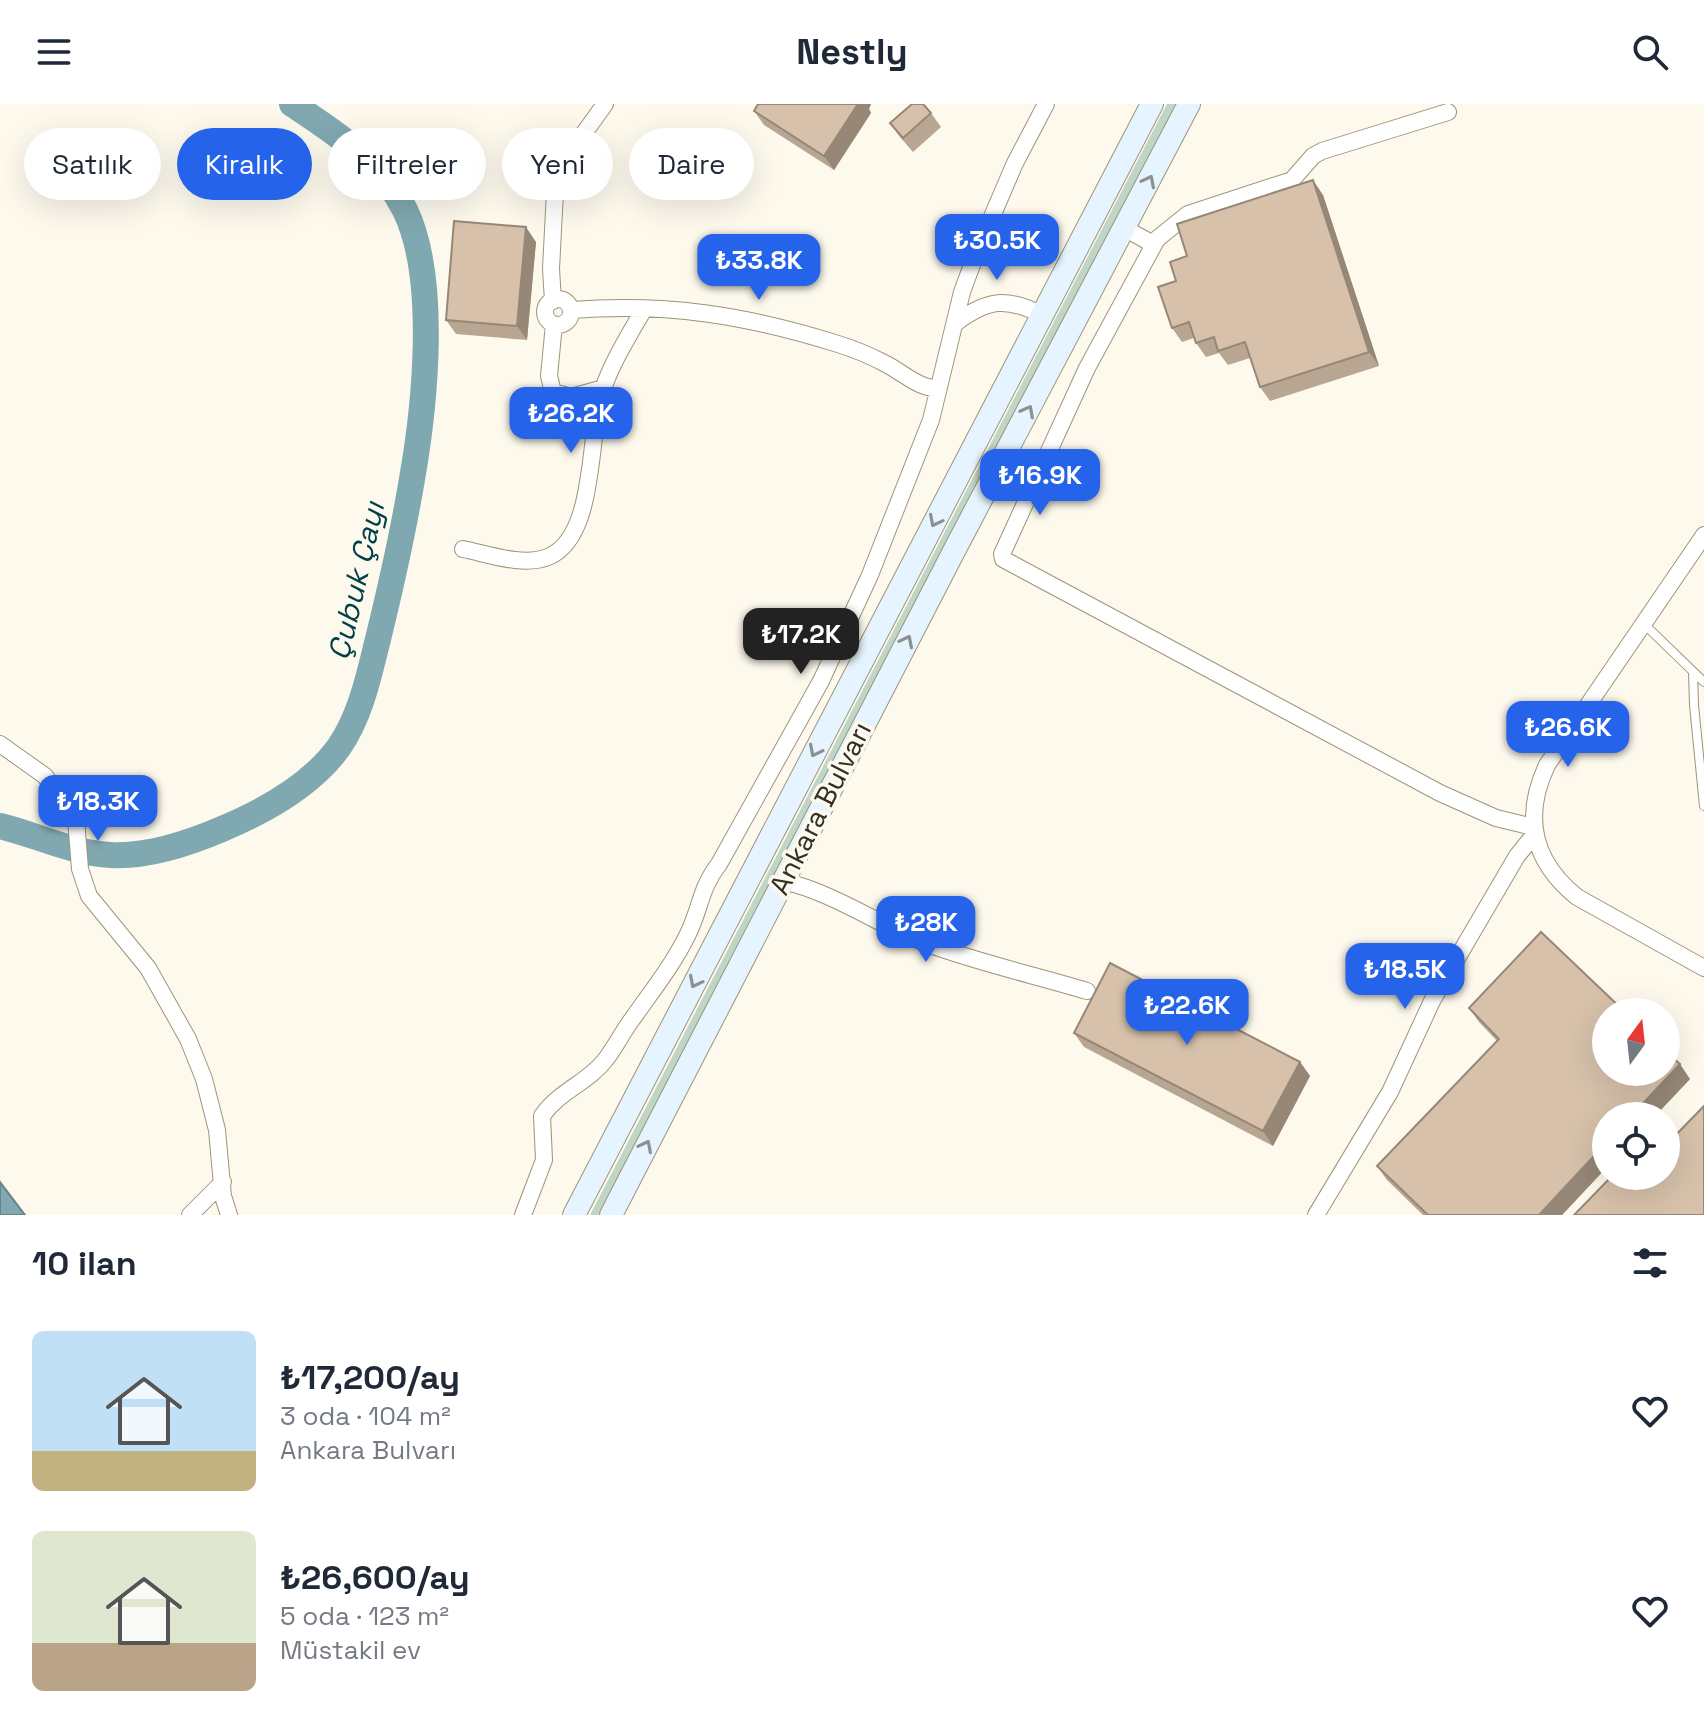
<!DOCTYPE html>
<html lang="tr">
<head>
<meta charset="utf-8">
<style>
	body { margin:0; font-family:"Space Grotesk",sans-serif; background:#f2f2f3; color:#1f2937; height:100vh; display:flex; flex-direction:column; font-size:30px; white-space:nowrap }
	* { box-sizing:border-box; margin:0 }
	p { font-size:26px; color:#747a83 }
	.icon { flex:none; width:44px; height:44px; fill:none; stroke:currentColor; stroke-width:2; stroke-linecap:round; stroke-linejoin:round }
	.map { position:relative; height:1111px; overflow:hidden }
	.details { display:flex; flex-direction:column; background:#fff; flex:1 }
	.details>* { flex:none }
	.hud { position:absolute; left:24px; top:24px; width:800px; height:72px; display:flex; gap:16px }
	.needle { width:52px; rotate:15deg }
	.tools { position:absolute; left:1592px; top:894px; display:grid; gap:16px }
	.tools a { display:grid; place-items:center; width:88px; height:88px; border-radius:50%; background:#fff; box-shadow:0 8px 32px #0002; font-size:40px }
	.price { position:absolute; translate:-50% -68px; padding:0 18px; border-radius:16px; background:#2563eb; color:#fff; font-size:26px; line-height:52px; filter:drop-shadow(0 2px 4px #0008) }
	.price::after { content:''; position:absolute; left:50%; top:48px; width:24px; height:18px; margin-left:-12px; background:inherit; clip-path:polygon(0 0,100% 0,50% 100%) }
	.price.on { background:#222; color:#fff }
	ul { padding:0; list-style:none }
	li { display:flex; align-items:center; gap:24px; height:200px; padding:0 32px }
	li span { display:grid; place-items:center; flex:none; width:224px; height:160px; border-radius:12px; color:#555 }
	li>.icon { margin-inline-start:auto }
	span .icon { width:96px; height:96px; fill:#fffc; stroke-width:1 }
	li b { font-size:34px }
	h2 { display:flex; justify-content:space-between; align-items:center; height:96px; padding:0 32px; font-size:34px }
	.pill { padding:0 28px; border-radius:36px; background:#fff; box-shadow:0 8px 32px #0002; font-size:28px; line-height:72px }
	.pill.on { background:#2563eb; color:#fff }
	header { display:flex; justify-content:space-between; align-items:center; height:104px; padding:0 32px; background:#fff; font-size:36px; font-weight:800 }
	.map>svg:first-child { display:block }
	.green { fill:#bfd5c6 }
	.water { fill:#80a8b0; stroke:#698386; stroke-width:2 }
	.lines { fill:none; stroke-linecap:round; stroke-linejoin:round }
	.river { stroke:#80a8b0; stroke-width:26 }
	.lane-casing { stroke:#9d9479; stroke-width:10 }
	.street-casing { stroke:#9d9479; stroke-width:18 }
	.secondary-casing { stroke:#9d9479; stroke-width:24 }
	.lane { stroke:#fff; stroke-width:8 }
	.street { stroke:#fff; stroke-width:16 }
	.secondary { stroke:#e5f4fe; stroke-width:22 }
	.wall { fill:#b9a692 }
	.shaded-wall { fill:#968777 }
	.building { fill:#d7c1aa; stroke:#968777; stroke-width:2 }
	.oneway { stroke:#8c9190 }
	.labels { text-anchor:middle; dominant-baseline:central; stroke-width:7; stroke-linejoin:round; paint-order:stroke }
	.street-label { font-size:28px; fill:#322e23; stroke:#fdf9ed }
	.water-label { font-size:30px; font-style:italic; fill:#004049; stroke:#fdf9ed }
</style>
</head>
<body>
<header><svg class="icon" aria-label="menu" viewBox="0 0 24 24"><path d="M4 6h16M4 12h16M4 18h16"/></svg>Nestly<svg class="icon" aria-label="search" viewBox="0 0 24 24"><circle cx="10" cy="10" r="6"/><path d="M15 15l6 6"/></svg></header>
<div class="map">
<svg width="1704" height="1111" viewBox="0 0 1704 1111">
	<rect width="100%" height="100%" fill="#fdf9ed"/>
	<path class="green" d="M1167,0h9l-578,1111h-8z"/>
	<path class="water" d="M0,1078l25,33h-25z"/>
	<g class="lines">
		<path class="river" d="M0,722c37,9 72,27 111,29 37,2 76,-11 111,-26 43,-18 89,-43 117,-82 22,-32 30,-72 39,-108 13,-53 25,-106 34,-160 13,-74 26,-201 -7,-269 -25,-49 -68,-76 -113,-106"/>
		<defs>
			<path id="lane" d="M1643,519l61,59
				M1693,568l1,33 10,101"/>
			<path id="street" d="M1448,8l-126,39 -9,5 -21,24 -104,34 -31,25 -70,129 -85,186 1,5 437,234 56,25 37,9
				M1124,124l29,16
				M545 208a13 13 0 1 1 26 0a13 13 0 1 1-26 0Z
				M553,197l-2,-32 5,-97 49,-68
				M571,206c98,-7 174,5 267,34 16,5 31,11 46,19 17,8 36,27 55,25
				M957,218c31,-23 50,-25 85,-7
				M554,220l-5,52 4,16 18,5 33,-9
				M1704,431l-157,230c-24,51 -15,96 30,132l127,71
				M463,445c25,5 60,18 85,8 47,-19 41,-116 52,-159 9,-31 28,-61 44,-89
				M0,640l45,32 31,43 4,50 9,27 59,72 40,71 16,40 13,51 6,66 6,19
				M783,777c52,12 95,44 145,63 52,19 106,31 159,47
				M190,1111l33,-33
				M523,1111l21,-55 -2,-44c17,-25 47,-34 64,-57 10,-13 17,-28 27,-41 19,-27 39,-52 54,-82 13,-25 13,-48 32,-72l102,-183 49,-106 61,-155 31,-128 14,-38 39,-91 31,-59
				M1316,1111l74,-123 42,-91 85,-145 17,-21"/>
			<path id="secondary" d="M574,1111l578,-1111
				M611,1111l343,-664 235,-447"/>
		</defs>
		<use href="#lane" class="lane-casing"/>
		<use href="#street" class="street-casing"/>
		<use href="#secondary" class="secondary-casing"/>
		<use href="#lane" class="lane"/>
		<use href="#street" class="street"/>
		<use href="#secondary" class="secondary"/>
	</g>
	<path class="wall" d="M758,0h113l-2,5 2,4 -37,57 -70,-45 -10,-14z
		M931,9l10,14 -28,25 -13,-15 -10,-14z
		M1323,91l56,171 -109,35 -10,-14 -10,-29 -22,7 -9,-12 -13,4 -10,-14 -2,-5 -12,4 -10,-14 4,-47 11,-25z
		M536,138l-9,98 -71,-6 -10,-14z
		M1469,904l221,71 -128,136h-139l-36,-35 -10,-14 120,-125 -18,-19z
		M1074,929l226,29 10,14 -37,70 -189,-99z"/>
	<path class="shaded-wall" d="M858,0h13l-2,5 2,4 -37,57 -10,-14z
		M1313,76l10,15 56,171 -10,-14z
		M526,123l10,15 -9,98 -10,-14z
		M1300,958l10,14 -37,70 -10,-15z
		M1680,960l10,15 -35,37h-24z
		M1606,1039v25l-44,47h-23z"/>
	<path class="building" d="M758,0h100l-34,52 -70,-45z
		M912,0h11l8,9 -28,25 -13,-15z
		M1313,76l56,172 -109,35 -15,-45 -27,9 -4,-14 -18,6 -7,-21 -17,6 -14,-41 18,-6 -6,-19 17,-6 -10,-32z
		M454,117l72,6 -9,99 -71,-6z
		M1541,828l84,80h-19v60h60v-20l14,12 -49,52h-25v27l-67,72h-111l-51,-49 122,-127 -30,-31z
		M1110,859l190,99 -37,69 -189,-98z
		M1704,1002v109h-130l38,-39h54v-31z"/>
	<defs><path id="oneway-chevron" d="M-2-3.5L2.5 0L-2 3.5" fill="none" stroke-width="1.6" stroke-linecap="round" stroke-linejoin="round" transform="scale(2)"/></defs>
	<g class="oneway">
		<use href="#oneway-chevron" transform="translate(1149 77) rotate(-63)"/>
		<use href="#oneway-chevron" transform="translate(1028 307) rotate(-62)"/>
		<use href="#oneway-chevron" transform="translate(935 417) rotate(117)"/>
		<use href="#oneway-chevron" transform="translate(907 537) rotate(-63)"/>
		<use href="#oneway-chevron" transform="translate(815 647) rotate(117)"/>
		<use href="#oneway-chevron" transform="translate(695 878) rotate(117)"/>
		<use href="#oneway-chevron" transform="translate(646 1042) rotate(-63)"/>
	</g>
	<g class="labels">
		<g class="street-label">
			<text transform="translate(820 704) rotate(-63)">Ankara Bulvarı</text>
		</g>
		<g class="water-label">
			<text transform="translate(356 477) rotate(-77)">Çubuk Çayı</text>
		</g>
	</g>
</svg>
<div class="tools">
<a><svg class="needle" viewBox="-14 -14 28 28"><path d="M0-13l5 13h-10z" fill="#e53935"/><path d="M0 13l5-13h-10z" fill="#747a83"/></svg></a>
<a><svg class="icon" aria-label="locate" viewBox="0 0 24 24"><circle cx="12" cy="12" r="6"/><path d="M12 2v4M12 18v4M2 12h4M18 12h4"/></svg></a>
</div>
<b class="price" style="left:997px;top:178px">₺30.5K</b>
<b class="price" style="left:759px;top:198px">₺33.8K</b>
<b class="price" style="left:571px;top:351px">₺26.2K</b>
<b class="price" style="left:1040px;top:413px">₺16.9K</b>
<b class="price on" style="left:801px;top:572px">₺17.2K</b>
<b class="price" style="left:1568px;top:665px">₺26.6K</b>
<b class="price" style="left:98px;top:739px">₺18.3K</b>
<b class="price" style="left:926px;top:860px">₺28K</b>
<b class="price" style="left:1405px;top:907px">₺18.5K</b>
<b class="price" style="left:1187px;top:943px">₺22.6K</b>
<div class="hud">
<a class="pill">Satılık</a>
<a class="pill on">Kiralık</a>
<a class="pill">Filtreler</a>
<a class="pill">Yeni</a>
<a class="pill">Daire</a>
</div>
</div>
<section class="details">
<h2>10 ilan<svg class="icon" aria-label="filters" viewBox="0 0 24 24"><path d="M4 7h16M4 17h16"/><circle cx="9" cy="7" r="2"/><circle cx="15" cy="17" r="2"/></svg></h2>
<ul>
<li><span style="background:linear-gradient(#bfe0f5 75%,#c2b280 0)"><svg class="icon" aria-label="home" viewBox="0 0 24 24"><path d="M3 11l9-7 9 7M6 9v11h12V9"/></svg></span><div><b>₺17,200/ay</b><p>3 oda · 104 m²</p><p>Ankara Bulvarı</p></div><svg class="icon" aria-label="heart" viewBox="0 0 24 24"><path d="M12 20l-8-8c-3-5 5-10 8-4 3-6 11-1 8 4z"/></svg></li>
<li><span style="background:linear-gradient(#dfe7d0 70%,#b9a48a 0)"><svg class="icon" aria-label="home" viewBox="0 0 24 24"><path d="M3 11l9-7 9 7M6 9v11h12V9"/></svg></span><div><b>₺26,600/ay</b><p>5 oda · 123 m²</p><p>Müstakil ev</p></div><svg class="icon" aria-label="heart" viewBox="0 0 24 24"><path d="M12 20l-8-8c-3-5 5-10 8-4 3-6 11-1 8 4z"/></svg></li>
</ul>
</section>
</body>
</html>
